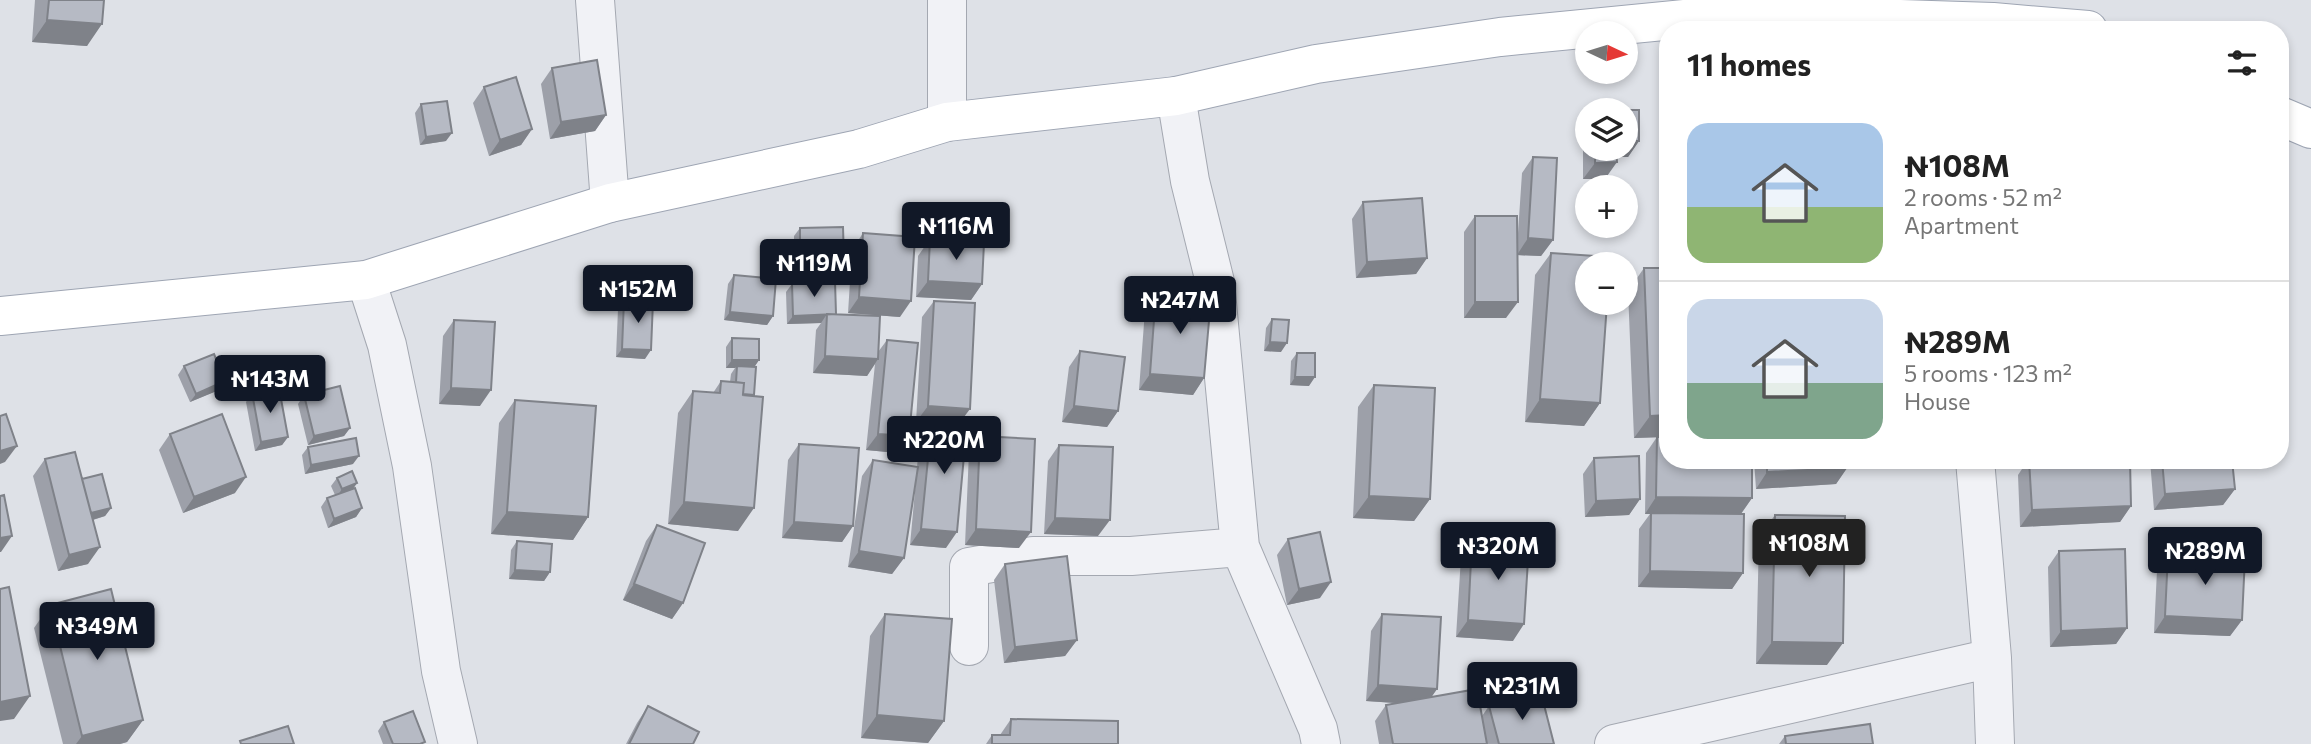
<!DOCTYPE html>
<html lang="en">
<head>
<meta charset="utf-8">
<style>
	body { margin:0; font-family:Commissioner,sans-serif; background:#f6f6f6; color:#222; height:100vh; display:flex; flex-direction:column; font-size:26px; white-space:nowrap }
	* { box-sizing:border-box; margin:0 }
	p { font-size:23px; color:#767676 }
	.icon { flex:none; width:38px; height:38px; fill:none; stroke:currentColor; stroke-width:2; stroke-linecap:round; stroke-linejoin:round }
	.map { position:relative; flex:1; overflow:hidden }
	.details { position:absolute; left:1659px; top:21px; width:630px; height:448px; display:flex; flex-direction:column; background:#fff; border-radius:28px; box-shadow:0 4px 10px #0003 }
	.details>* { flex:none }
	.needle { width:46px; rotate:94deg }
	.tools { position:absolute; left:1575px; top:21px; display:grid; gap:14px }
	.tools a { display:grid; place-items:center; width:63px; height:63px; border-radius:50%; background:#fff; box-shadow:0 4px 10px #0003; font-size:35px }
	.price { position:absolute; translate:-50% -60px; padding:0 16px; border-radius:7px; background:#111827; color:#fff; font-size:23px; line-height:46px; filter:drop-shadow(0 2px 4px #0008) }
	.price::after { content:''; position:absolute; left:50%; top:42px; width:21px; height:16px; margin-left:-10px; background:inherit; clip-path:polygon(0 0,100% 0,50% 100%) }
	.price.active { background:#222; color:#fff }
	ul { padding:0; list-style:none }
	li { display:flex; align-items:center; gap:21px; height:175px; padding:0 28px }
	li+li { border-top:2px solid #e0e0e0 }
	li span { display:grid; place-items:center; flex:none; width:196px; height:140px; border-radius:21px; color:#555 }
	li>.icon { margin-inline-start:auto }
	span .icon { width:84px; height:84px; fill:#fffc; stroke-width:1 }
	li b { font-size:30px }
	h2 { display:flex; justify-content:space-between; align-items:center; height:84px; padding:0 28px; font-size:30px }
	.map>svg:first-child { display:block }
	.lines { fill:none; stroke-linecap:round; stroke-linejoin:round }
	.minor-casing { stroke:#a4a8b1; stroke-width:40 }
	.major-casing { stroke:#9ea5b3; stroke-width:40 }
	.minor { stroke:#f1f2f6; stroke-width:38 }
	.major { stroke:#fff; stroke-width:38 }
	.wall { fill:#9da0a9 }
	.shaded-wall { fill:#7f8289 }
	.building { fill:#b6bac4; stroke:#7f8289; stroke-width:2 }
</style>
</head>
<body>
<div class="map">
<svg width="2311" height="744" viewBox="0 0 2311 744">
	<rect width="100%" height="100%" fill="#dee1e7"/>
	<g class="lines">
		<defs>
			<path id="minor" d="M595,0l15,203
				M1176,96l14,85 25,101 25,265 78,182 3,15
				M947,122v-122
				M366,280l21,65 25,121 29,205 17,73
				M1975,460l17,198 3,86
				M969,646v-79l64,-11h98l109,-9
				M1614,744l378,-86"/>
			<path id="major" d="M2280,116l31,13
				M0,316l366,-36 244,-77 249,-54 88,-27 229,-26 140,-32 184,-27 194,-19 114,-2 185,6 95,8"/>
		</defs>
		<use href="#minor" class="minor-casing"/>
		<use href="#major" class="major-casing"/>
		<use href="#minor" class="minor"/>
		<use href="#major" class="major"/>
	</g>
	<path class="wall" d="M35,0h69l-17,46 -55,-4z
		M552,68l54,47 -11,16 -45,8 -9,-55z
		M484,87l48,42 -11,16 -32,11 -16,-53z
		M421,104l25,37 -26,4 -5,-32z
		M1587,129v20h39l13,-8 -11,16h-11l-12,22h-22v-44z
		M1533,157l20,83 -12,16 -24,-1 -11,63h-42v-86l11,-16 42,32 5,-75z
		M1363,202l64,56 -11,16 -60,4 -4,-59z
		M800,228l38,41h-44v-33z
		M863,233l37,84 -52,-4 4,-63z
		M1668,236v201l84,61 -11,16 2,59 -11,16 -94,-2 1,-58 11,-15h-5l1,-61 11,-16 -23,1 -6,-147 16,-23h16l-1,-20z
		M930,239l52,45 -11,16 -55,-3 2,-41z
		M1551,253l49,150 -16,23 -59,-4 10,-147z
		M734,275l39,41 -6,9 -43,-5 4,-36z
		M792,284l44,30 42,38 9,-12 22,96 -11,17 -32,-3 9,-86 -8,12 -54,-3 3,-43 5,-7 -34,1 -1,-32z
		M1156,293l48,85 -11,17 -54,-5 6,-80z
		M624,300l21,59 -29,-2 2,-48z
		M934,301l26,121 -14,126 -36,-3 6,-65 -12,78 -12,16 -44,-7 14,-91 11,-16 44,7 3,-32 9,-12 -13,-1 6,-105z
		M1272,319l9,33 -17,-1 2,-23z
		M454,320l26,86 -41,-2 4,-68z
		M732,338l27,22 -5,7 -16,164 -70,-7 10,-111 15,-22 20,2 8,-12 9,1 1,-8 4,-6h-9v-21z
		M1080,351l38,60 -11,16 -45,-5 7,-55z
		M1297,353l12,33 -19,-1 1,-24z
		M184,366l35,24 -29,12 -12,-27z
		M1374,385l56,114 -16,22 -61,-3 5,-111z
		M252,393l36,44 -6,8 -27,6 -9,-49z
		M304,395l46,33 -6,8 -36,9 -10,-41z
		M515,400l73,117 -15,23 -82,-6 8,-111z
		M170,434l65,59 -52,20 -24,-63z
		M980,436l39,112 -54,-3 4,-93z
		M799,444l54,82 -11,16 -60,-4 6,-78z
		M1059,445l39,91 -54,-2 4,-73z
		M308,447l45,17 -48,10 -3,-19z
		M1594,458l46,41 -11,16 -44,2 -2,-43z
		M45,459l37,20 29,29 -6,8 -12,4 -5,44 -30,7 -25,-95z
		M1754,460h93v8l-11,16 -80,5z
		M2028,460h102l1,46 -11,16 -100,5 -2,-52z
		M2150,460h82l3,29 -12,16 -69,5z
		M337,478l20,5 -4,5 9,20 -6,9 -28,11 -7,-21 6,-9 8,-3 -4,-9z
		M1775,515l52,150 -71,-1 3,-127z
		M657,525l26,78 -11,16 -49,-19 23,-59z
		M1288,539l32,59 -33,7 -10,-50z
		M517,541l33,31 -6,9 -35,-2 2,-29z
		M1472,541l41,100 -57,-4 5,-80z
		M2059,551l68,77 -11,16 -66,3 -2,-80z
		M2168,554l74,66 -12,16 -76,-3 3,-63z
		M1005,564l72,76 -12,16 -61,7 -10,-83z
		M50,605l93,115 -16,22 -7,2h-57l-29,-116z
		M885,614l59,107 -16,22 -67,-5 9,-102z
		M1382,614l55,75 -6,8 51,19 7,-10 65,38h-175l-4,-23 11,-16 9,-2 -29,-2 5,-70z
		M648,706l45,38h-67l11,-21z
		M1011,719l107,25h-132l6,-9h8z
		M384,722l39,22h-40l-5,-13z
		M1785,736l88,8h-94z"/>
	<path class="shaded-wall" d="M47,20l55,4 -15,22 -55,-4z
		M606,115l-11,16 -45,8 11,-17z
		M532,129l-11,16 -32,11 11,-16z
		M452,133l-6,8 -26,4 6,-8z
		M1626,141h13l-11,16h-23l6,-8h15z
		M1617,162l-12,17h-22l12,-16z
		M1528,238l25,2 -12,16 -24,-1z
		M1427,258l-11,16 -60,4 11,-16z
		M800,260h44l-6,9h-44z
		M928,281l54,3 -11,16 -55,-3z
		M859,297l52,4 -11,16 -52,-4z
		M1475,302h43l-12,16h-42z
		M730,312l43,4 -6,9 -43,-5z
		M827,314l-6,9 -34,1 6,-8z
		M1270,342l17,1 -6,9 -17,-1z
		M622,349l29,1 -6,9 -29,-2z
		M825,356l53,3 -11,17 -54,-3z
		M732,360h27l-6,9 -16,-3 -2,2h-9z
		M1150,374l54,4 -11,17 -54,-5z
		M1295,377h20l-6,9 -19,-1z
		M225,381l-6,9 -29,12 6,-8z
		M451,388l40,2 -11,16 -41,-2z
		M1540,399l60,4 -16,23 -59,-4z
		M928,406l42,3 -12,16 -26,-6 -3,4 -13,-1z
		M1074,406l44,5 -11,16 -45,-5z
		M1668,415v22l-34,1 16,-22z
		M350,428l-6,8 -36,9 6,-9z
		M878,434l31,2 -11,17 -32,-3z
		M288,437l-6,8 -27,6 6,-9z
		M17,446l-12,16 -5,2v-13z
		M359,456l-6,8 -48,10 6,-9z
		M1847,468l-11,16 -80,5 11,-17z
		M246,477l-11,16 -52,20 11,-16z
		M357,483l-6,9 -15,6 6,-9z
		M2235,489l-12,16 -69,5 11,-16z
		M1369,496l61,3 -16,22 -61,-3z
		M1656,497l96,1 -12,17 -95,-1z
		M1640,499l-11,16 -44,2 11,-16z
		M684,502l70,6 -16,23 -70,-7z
		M2131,506l-11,16 -100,5 12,-17z
		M111,508l-6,8 -23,7 6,-9z
		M362,508l-6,9 -28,11 6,-9z
		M507,512l81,5 -15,23 -82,-6z
		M1055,518l55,2 -12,16 -54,-2z
		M794,522l59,4 -11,16 -60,-4z
		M921,529l36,3 -11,16 -36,-3z
		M976,529l55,3 -12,16 -54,-3z
		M12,536l-11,16h-1v-14z
		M100,547l-12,17 -30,7 11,-16z
		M859,551l45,7 -12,16 -44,-7z
		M515,570l35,2 -6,9 -35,-2z
		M1650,571l93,2 -11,16 -94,-2z
		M1331,582l-11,16 -33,7 12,-16z
		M634,584l49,19 -11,16 -49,-19z
		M2165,616l77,4 -12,16 -76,-3z
		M1468,620l56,4 -11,17 -57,-4z
		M2127,628l-11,16 -66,3 11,-16z
		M1077,640l-12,16 -61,7 11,-16z
		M1772,642l71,1 -16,22 -71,-1z
		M1378,685l59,4 -11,16 -60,-4z
		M30,696l-16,23 -14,2v-19z
		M877,715l67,6 -16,22 -67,-5z
		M143,720l-16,22 -7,2h-44l6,-8z"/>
	<path class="building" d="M49,0h55l-2,24 -55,-4z
		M597,60l9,55 -45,7 -9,-54z
		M516,77l16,52 -32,11 -16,-53z
		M447,101l5,32 -26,4 -5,-33z
		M1609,110h30v31h-13v-31z
		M1595,149h21l1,13 -22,1z
		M1533,157l24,1 -4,82 -25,-2z
		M1422,198l5,60 -60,4 -4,-60z
		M1475,216h42l1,86h-43z
		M843,227l1,33h-44v-32z
		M863,233l52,4 -4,64 -52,-4z
		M930,239l54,4 -2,41 -54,-3z
		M1551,253l59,4v7h-23v39h20l-7,100 -60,-4z
		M1644,268h24v147l-18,1z
		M734,275l42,4 -3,37 -43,-4z
		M835,281l1,33 -43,2 -1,-32z
		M1156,293l55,5 -7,80 -54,-4z
		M624,300l29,1 -2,49 -29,-1z
		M934,301l41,2 -5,106 -42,-3z
		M827,314l53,2 -2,43 -53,-3z
		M1272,319l17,1 -2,23 -17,-1z
		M454,320l41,2 -4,68 -40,-2z
		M732,338l27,1v21h-27z
		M887,340l31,3 -9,93 -31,-2z
		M1080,351l45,6 -7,54 -44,-5z
		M1297,353h18v24h-20z
		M214,354l11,27 -29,13 -12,-28z
		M737,366l19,1 -2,28 -11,-1 1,-11 -8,-1z
		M721,381l23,2 -1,12 20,2 -9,111 -70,-6 9,-111 27,2z
		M1374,385l61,3 -5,111 -61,-3z
		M340,386l10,42 -36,8 -10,-41z
		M279,388l9,49 -27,5 -9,-49z
		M515,400l81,6 -8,111 -81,-5z
		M6,414l11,32 -17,5v-35z
		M222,414l24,63 -52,20 -24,-63z
		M932,419l35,4 -10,109 -36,-3z
		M980,436l55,3 -4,93 -55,-3z
		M1657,437h11v23h84v38l-96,-1z
		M356,438l3,18 -48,9 -3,-18z
		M799,444l60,4 -6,78 -59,-4z
		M1059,445l54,2 -3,73 -55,-2z
		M75,452l25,95 -31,8 -24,-96z
		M1639,456l1,43 -44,2 -2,-43z
		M873,460l45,7 -14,91 -45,-7z
		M1767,460h80v8l-80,4z
		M2029,460h101l1,46 -99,4z
		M2162,460h70l3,29 -70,5z
		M352,471l5,12 -15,6 -5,-11z
		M102,474l9,34 -20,5 -9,-34z
		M355,488l7,20 -28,11 -7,-21z
		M4,495l8,41 -12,2v-42z
		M1651,513l93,1 -1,59 -93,-2z
		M1775,515l70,1 -2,127 -71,-1z
		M657,525l48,18 -22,60 -49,-19z
		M1320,532l11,50 -32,7 -11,-50z
		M517,541l35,3 -2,28 -35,-2z
		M1472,541l57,3 -5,80 -56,-4z
		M2125,549l2,79 -66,3 -2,-80z
		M2168,554l77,3 -3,63 -77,-4z
		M1067,556l10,84 -62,7 -10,-83z
		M9,587l21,109 -30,6v-113z
		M111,589l32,131 -61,16 -32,-131z
		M885,614l67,5 -8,102 -67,-6z
		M1382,614l59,3 -4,72 -59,-4z
		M1477,689l10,55h-94l-7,-39z
		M1541,693l13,51h-55l-10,-38z
		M648,706l51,26 -6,12h-64z
		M413,711l12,31 -5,2h-27l-9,-22z
		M1011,719l107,2v23h-126v-9h18z
		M1870,724l3,20h-87l-1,-8z
		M288,726l6,18h-53l-1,-3z"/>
</svg>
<div class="tools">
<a><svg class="needle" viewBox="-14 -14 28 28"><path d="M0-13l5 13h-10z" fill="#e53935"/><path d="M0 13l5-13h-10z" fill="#767676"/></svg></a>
<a><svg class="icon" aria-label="layers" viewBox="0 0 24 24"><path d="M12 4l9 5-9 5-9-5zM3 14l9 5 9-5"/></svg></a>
<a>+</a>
<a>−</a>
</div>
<b class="price" style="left:956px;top:262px">₦116M</b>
<b class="price" style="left:814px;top:299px">₦119M</b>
<b class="price" style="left:638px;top:325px">₦152M</b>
<b class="price" style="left:1180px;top:336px">₦247M</b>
<b class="price" style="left:270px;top:415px">₦143M</b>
<b class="price" style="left:944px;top:476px">₦220M</b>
<b class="price active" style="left:1809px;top:579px">₦108M</b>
<b class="price" style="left:1498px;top:582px">₦320M</b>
<b class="price" style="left:2205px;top:587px">₦289M</b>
<b class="price" style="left:97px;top:662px">₦349M</b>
<b class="price" style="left:1522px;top:722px">₦231M</b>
<section class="details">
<h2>11 homes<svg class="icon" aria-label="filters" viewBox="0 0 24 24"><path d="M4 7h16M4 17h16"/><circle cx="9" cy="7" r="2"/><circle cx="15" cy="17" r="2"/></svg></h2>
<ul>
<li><span style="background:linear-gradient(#a9c7e8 60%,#8fb573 0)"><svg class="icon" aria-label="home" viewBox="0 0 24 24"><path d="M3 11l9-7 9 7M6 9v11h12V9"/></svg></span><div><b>₦108M</b><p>2 rooms · 52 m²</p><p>Apartment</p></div></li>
<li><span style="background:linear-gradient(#c9d6e8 60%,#7fa58c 0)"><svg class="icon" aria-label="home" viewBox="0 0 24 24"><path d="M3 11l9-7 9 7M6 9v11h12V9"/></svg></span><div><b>₦289M</b><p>5 rooms · 123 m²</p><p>House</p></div></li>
</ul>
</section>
</div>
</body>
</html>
